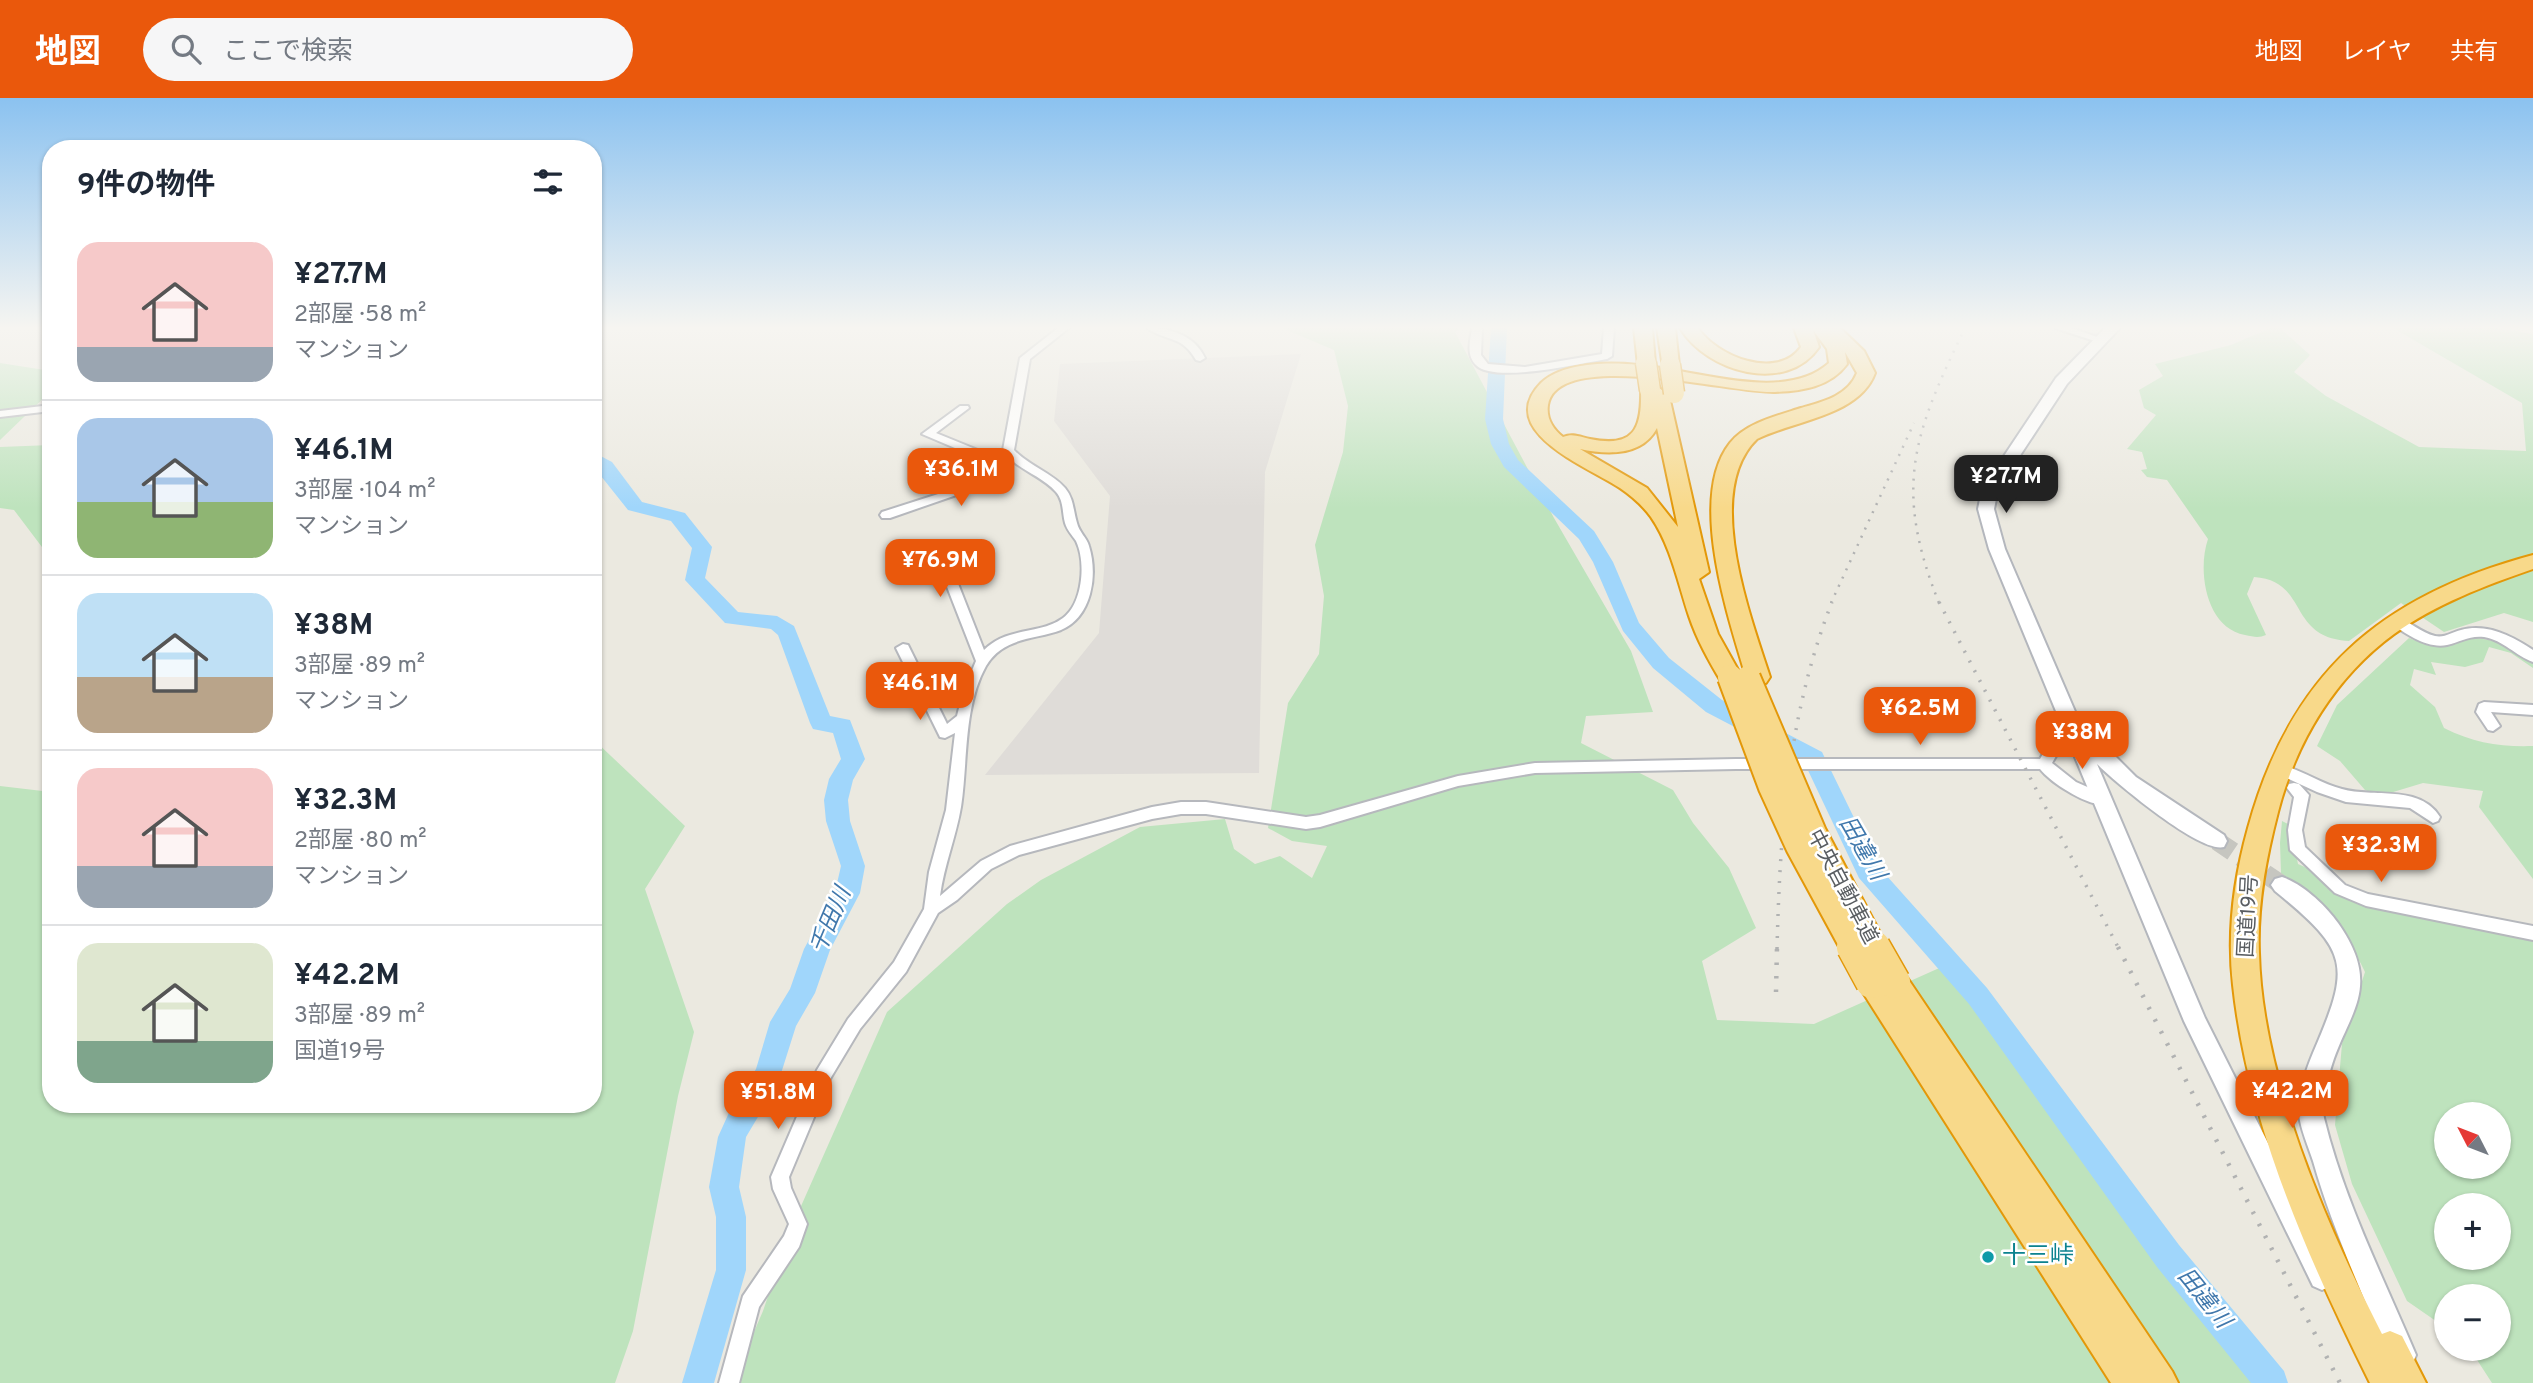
<!DOCTYPE html>
<html lang="ja">
<head>
<meta charset="utf-8">
<style>
	body { margin:0; font-family:Overpass,"Noto Sans JP",sans-serif; background:#f6f6f7; color:#1f2937; height:100vh; display:flex; flex-direction:column; font-size:26px; white-space:nowrap }
	* { box-sizing:border-box; margin:0 }
	p { font-size:23px; color:#747a83 }
	.icon { flex:none; width:38px; height:38px; fill:none; stroke:currentColor; stroke-width:2; stroke-linecap:round; stroke-linejoin:round }
	.map { position:relative; flex:1; overflow:hidden }
	.sheet { position:absolute; left:42px; top:42px; width:560px; height:973px; display:flex; flex-direction:column; background:#fff; border-radius:28px; box-shadow:0 2px 5px #0004 }
	.sheet>* { flex:none }
	.needle { width:46px; rotate:312deg }
	.fabs { position:absolute; left:2434px; top:1004px; display:grid; gap:14px }
	.fabs a { display:grid; place-items:center; width:77px; height:77px; border-radius:50%; background:#fff; box-shadow:0 2px 5px #0004; font-size:35px }
	.price { position:absolute; translate:-50% -60px; padding:0 16px; border-radius:14px; background:#ea580c; color:#fff; font-size:23px; line-height:46px; filter:drop-shadow(0 2px 4px #0008) }
	.price::after { content:''; position:absolute; left:50%; top:42px; width:21px; height:16px; margin-left:-10px; background:inherit; clip-path:polygon(0 0,100% 0,50% 100%) }
	.price.on { background:#222; color:#fff }
	ul { padding:0; list-style:none }
	li { display:flex; align-items:center; gap:21px; height:175px; padding:0 35px }
	li+li { border-top:2px solid #e0e1e3 }
	li span { display:grid; place-items:center; flex:none; width:196px; height:140px; border-radius:21px; color:#555 }
	li>.icon { margin-inline-start:auto }
	span .icon { width:84px; height:84px; fill:#fffc; stroke-width:1 }
	li b { font-size:30px }
	h2 { display:flex; justify-content:space-between; align-items:center; height:84px; padding:0 35px; font-size:30px }
	header { display:flex; align-items:center; gap:42px; box-sizing:border-box; height:98px; padding:0 35px; background:#ea580c; color:#fff }
	header strong { font-size:33px }
	nav { display:flex; gap:38px; margin-inline-start:auto; font-size:24px }
	.search { width:490px; height:63px; background:#f6f6f7; display:flex; align-items:center; gap:18px; box-sizing:border-box; padding:0 24px; border-radius:38px; color:#747a83; font-size:26px }
	.map>svg:first-child { display:block }
	.industrial { fill:#dfdcd8 }
	.green { fill:#bee3bd; fill-rule:evenodd }
	.lines { fill:none; stroke-linecap:round; stroke-linejoin:round }
	.river { fill:#a0d6fb; fill-rule:evenodd }
	.secondary-tunnel { stroke:#c6c6c0; stroke-width:19; stroke-dasharray:19 10; stroke-linecap:butt }
	.street-casing { stroke:#b6b8bd; stroke-width:4 }
	.secondary-casing { stroke:#b4b7bd; stroke-width:4 }
	.highway-casing { stroke:#e39809; stroke-width:4 }
	.street { fill:#fff; fill-rule:evenodd }
	.secondary { fill:#fff; fill-rule:evenodd }
	.highway { fill:#f8d98a; fill-rule:evenodd }
	.rail-far2 { stroke:#b1b2b2; stroke-width:2.5; stroke-dasharray:2 7; stroke-linecap:butt }
	.rail-far1 { stroke:#b1b2b2; stroke-width:3.5; stroke-dasharray:2 9; stroke-linecap:butt }
	.rail { stroke:#b1b2b2; stroke-width:4.5; stroke-dasharray:2.5 11; stroke-linecap:butt }
	.highway-bridge-far2-casing { stroke:#e39809; stroke-width:23; stroke-linecap:butt }
	.highway-bridge-far1-casing { stroke:#e39809; stroke-width:28; stroke-linecap:butt }
	.highway-bridge-casing { stroke:#e39809; stroke-width:35; stroke-linecap:butt }
	.highway-bridge-far2 { stroke:#f8d98a; stroke-width:20 }
	.highway-bridge-far1 { stroke:#f8d98a; stroke-width:24 }
	.highway-bridge { stroke:#f8d98a; stroke-width:32 }
	.culture-dot { fill:#0f9aa8; stroke:#fff; stroke-width:2.5 }
	.labels { text-anchor:middle; dominant-baseline:central; stroke-width:5; stroke-linejoin:round; paint-order:stroke }
	.street-label { font-size:21px; fill:#595d61; stroke:#fff }
	.water-label { font-size:23px; font-style:italic; fill:#4078ac; stroke:#fff }
	.near-culture-label { font-size:24px; fill:#0d838f; stroke:#fff; text-anchor:start }
</style>
</head>
<body>
<header>
<strong>地図</strong>
<div class="search"><svg class="icon" aria-label="search" viewBox="0 0 24 24"><circle cx="10" cy="10" r="6"/><path d="M15 15l6 6"/></svg>ここで検索</div>
<nav><a>地図</a><a>レイヤ</a><a>共有</a></nav>
</header>
<div class="map">
<svg width="2533" height="1285" viewBox="0 0 2533 1285">
	<rect width="100%" height="100%" fill="#ebe9e0"/>
	<path class="industrial" d="M1301,256l-36,118 -6,301 -274,2 114,-142 11,-137 -56,-75 6,-57z"/>
	<path class="green" d="M1282,230h177l-4,4 99,186 77,133 22,61 -67,4 -5,27 92,47 20,33 36,45 27,60 -54,33 15,59 97,4 132,-59 216,300 97,118h-1527l31,-72 27,-80 97,-219 120,-108 34,-24 99,-53 85,-8 9,30 21,15 25,-8 32,22 15,-32 -35,-5 -24,-13 20,-125 31,-49 5,-58 -9,-51 28,-93 5,-46 -14,-56z
		M2271,230h9l30,27 -16,17 32,24 93,51 107,4 -4,-48 -129,-75h101l39,6v288l-29,-9 -60,19 -43,-29 -52,38c-63,-4 -39,-60 -95,-64l-7,17 19,41c-7,3 -12,2 -21,0 -39,-7 -48,-64 -37,-96l-41,-59 -20,-3 -6,-7 6,-1 -5,-17 -15,-3 29,-34 -12,-7 -5,-18 24,-14 -8,-12 76,-19z
		M0,265l51,8v20l-51,49z
		M51,347v114l-37,-49 -14,-2v-61z
		M2472,539l34,6 27,18v7l-22,-15 -22,-6 -6,15 -18,5 -34,-5 5,13 -22,-6 -4,16 25,22 9,21c30,15 56,19 89,18v133l-54,-72 4,-16 -60,-8 -43,13 -15,-6 -25,-29 -23,-15 20,-41 72,-67c23,10 40,11 63,-1z
		M593,641l92,87 -40,63 49,143 -16,64 -45,235 -18,52h-615v-597l51,6v312h542z
		M2282,723l8,4 8,39 16,7 13,17 26,10 180,38v447h-41l-22,-34h29v-52h-53v31l-39,-27 -55,-117 -17,-59 7,-81 23,-72c-21,-45 -46,-68 -84,-99l-1,-30zM2446,1017h53v52h-53zM2446,1108h53v52h-53z"/>
	<g class="lines">
		<path class="river" d="M1491,230h16l-4,91 6,25 9,16 76,71 19,31 26,61 30,35 53,42 100,52 55,113 110,123 192,257 105,126 4,12h-37l-94,-116 -188,-263 -110,-126 -54,-114 -99,-52 -53,-44 -30,-37 -30,-69 -14,-23 -75,-72 -13,-23 -6,-25z
			M593,354l19,10 30,40 43,11 27,34 -7,31 33,34 39,4 17,10 36,90 20,4 15,39 -12,21 -5,20 2,21 15,45 -5,27 -30,57 -15,43 -19,33 -18,57 -32,54 -7,50 7,30v53l-32,113h-32l34,-113v-53l-7,-30 9,-50 14,-31 24,-37 14,-47 20,-33 14,-40 31,-57 6,-26 -15,-45 -2,-21 5,-21 12,-20 -8,-26 -20,-4 -3,-6 -32,-88 -7,-6 -46,-6 -40,-43 7,-32 -21,-27 -43,-11 -35,-44z"/>
		<path class="secondary-tunnel" d="M2217,743l65,44"/>
		<defs>
			<path id="street" d="M1058,230h11l-39,31 -16,91c15,16 37,22 51,38 9,11 8,22 12,35 2,9 10,15 12,23 9,29 3,71 -28,84 -27,10 -58,7 -75,36 -23,41 -18,96 -25,141 -5,30 -17,58 -21,89l41,-35 29,-15 142,-39 29,-5h25l100,15 14,-2 138,-39 77,-13 201,-4h304l24,-42 5,-1 7,5 -24,42 24,19 32,14 2,4 -2,4c-17,5 -57,-21 -68,-35h-304l-201,4 -77,13 -138,41 -14,2 -100,-15h-25l-29,5 -133,36 -28,14 -34,31 -19,13 -32,59 -46,57 -30,50 -41,98 2,11 16,36 -8,23 -40,60 -20,76h-20l24,-87 41,-60 5,-12 -16,-35 -2,-12 46,-107 31,-51 46,-57 30,-53 5,-37 17,-62 9,-77 -10,5 -5,-1 -44,-89 7,-4 5,1 39,79 10,-8 6,-24 13,-31 -32,-82 2,-3 33,-12 6,4 -2,3 -26,10 27,69c24,-24 56,-15 79,-32 20,-15 23,-56 13,-77 -4,-6 -9,-11 -11,-18 -3,-11 -1,-22 -9,-31 -13,-15 -34,-21 -48,-35l-6,7 -34,27 -78,27h-8l-2,-3 2,-3 78,-25 28,-25 -66,-28 38,-28h8l1,2 -33,25 59,24 8,-7 17,-92z
				M1147,230c24,0 47,7 58,30l-5,3 -4,-1c-14,-25 -29,-18 -49,-32z
				M1472,230h10l-1,27 7,9 37,3 77,-13 2,-26h10l-2,28 -5,3c-25,4 -113,25 -131,6 -10,-10 -6,-24 -4,-37z
				M2055,230h16l35,12 -5,3z
				M51,307v6l-51,6v-6z
				M2396,519c14,4 25,16 39,19 10,2 17,-4 26,-6 26,-7 51,6 72,20v12c-17,-6 -30,-22 -49,-25 -14,-2 -24,5 -37,8 -20,4 -40,-11 -56,-21l-1,-3 1,-3z
				M2484,604l49,3v10l-42,-3 9,14 -7,5 -5,-1 -12,-18 3,-8z
				M2285,668c20,6 37,18 57,23 31,9 78,-5 98,28l-2,4 -5,2 -23,-15 -64,-6 -29,-10 -37,-17 -2,-4 2,-4z
				M2294,685l5,1 10,11 -7,35 3,17 40,38 23,9 165,32v14l-167,-34 -31,-13 -45,-43 -2,-20 6,-33 -7,-9 2,-4z"/>
			<path id="secondary" d="M2105,230h15l-53,56 -69,105 -4,20 11,40 78,181 8,2 45,45 88,58 3,6 -3,6c-23,7 -108,-64 -127,-83l108,254 126,250 4,9 -4,9 -9,4 -9,-4 -129,-265 -195,-472 -11,-40 4,-20 74,-111z
				M2282,779c21,7 44,29 56,46 52,74 -2,96 -12,168 -1,9 -4,18 -2,27 20,82 59,159 92,237l-4,10 -10,4 -10,-4c-28,-68 -59,-134 -79,-204 -5,-15 -12,-31 -14,-46 -2,-20 7,-45 14,-62 38,-88 37,-101 -38,-162l-4,-6 4,-6z"/>
			<path id="highway" d="M1634,230h18l3,35 -2,4 10,1 -6,-40h18l4,37 -6,5c46,7 117,28 156,-7l-2,-14 -14,-19 6,17c-33,48 -112,25 -139,-19h18c18,28 79,53 103,19l-7,-19h46l24,23 11,22c-16,43 -80,47 -118,66 -54,52 -7,176 13,238l-4,6h-16l-4,-6c-17,-58 -59,-180 -16,-234 16,-20 46,-27 71,-35 21,-6 47,-12 56,-35l-12,-21 2,12c-17,23 -45,27 -72,28 -40,2 -218,-45 -227,13 -2,13 5,24 15,32 10,-4 17,0 27,2 44,9 52,-10 51,-49l2,-4h14l12,10 40,176 -10,7 19,55 24,43 -4,6h-16c-13,-22 -25,-43 -33,-67 -11,-33 -18,-70 -38,-99 -9,-12 -19,-21 -31,-29 -29,-20 -127,-56 -79,-105 22,-21 69,-21 97,-18zM1657,330l21,99 -31,-39 -67,-39c28,6 62,7 77,-21z
				M2533,457v14c-49,17 -97,35 -139,65 -59,43 -98,108 -116,178 -12,46 -21,93 -19,141 3,125 67,271 123,381l8,-3 12,5 24,47h-56c-62,-125 -122,-258 -137,-398 -6,-52 1,-107 15,-157 42,-154 132,-232 285,-273z
				M1872,872l11,5 11,-5 10,3 268,398 6,12h-67l-249,-392 -4,-9 4,-9z"/>
		</defs>
		<use href="#street" class="street-casing"/>
		<use href="#secondary" class="secondary-casing"/>
		<use href="#highway" class="highway-casing"/>
		<use href="#street" class="street"/>
		<use href="#secondary" class="secondary"/>
		<use href="#highway" class="highway"/>
		<path class="rail-far2" d="M1831,505l83,-180
			M1939,505c-46,-115 -26,-168 26,-275"/>
		<path class="rail-far1" d="M1939,504l180,347
			M1777,851c3,-119 11,-235 55,-347"/>
		<path class="rail" d="M2118,849l222,436
			M1776,894l1,-45"/>
		<defs>
			<path id="highway-bridge-far2" d="M1646,265l4,27
				M1670,267l4,28"/>
			<path id="highway-bridge-far1" d="M1730,579l41,110 27,59 56,103
				M1748,580l66,155 61,116"/>
			<path id="highway-bridge" d="M1853,849l19,35
				M1874,849l20,35"/>
		</defs>
		<use href="#highway-bridge-far2" class="highway-bridge-far2-casing"/>
		<use href="#highway-bridge-far1" class="highway-bridge-far1-casing"/>
		<use href="#highway-bridge" class="highway-bridge-casing"/>
		<use href="#highway-bridge-far2" class="highway-bridge-far2"/>
		<use href="#highway-bridge-far1" class="highway-bridge-far1"/>
		<use href="#highway-bridge" class="highway-bridge"/>
	</g>
	<linearGradient id="sky" x2="0" y2="1"><stop stop-color="#8bc2f0"/><stop offset="0.56" stop-color="#f6f5f1"/><stop offset="1" stop-color="#f6f5f1" stop-opacity="0"/></linearGradient>
	<rect width="2533" height="410" fill="url(#sky)"/>
	<circle class="culture-dot" cx="1988" cy="1159" r="7"/>
	<g class="labels">
		<g class="street-label">
			<text transform="translate(1842 789) rotate(62)">中央自動車道</text>
			<text transform="translate(2249 818) rotate(-87)">国道19号</text>
		</g>
		<g class="water-label">
			<text transform="translate(1861 751) rotate(60)">田違川</text>
			<text transform="translate(832 823) rotate(-67)">千田川</text>
			<text transform="translate(2203 1201) rotate(51)">田違川</text>
		</g>
		<g class="near-culture-label">
			<text x="2002" y="1159">十三峠</text>
		</g>
	</g>
</svg>
<div class="fabs">
<a><svg class="needle" viewBox="-14 -14 28 28"><path d="M0-13l5 13h-10z" fill="#e53935"/><path d="M0 13l5-13h-10z" fill="#747a83"/></svg></a>
<a>+</a>
<a>−</a>
</div>
<b class="price" style="left:961px;top:410px">¥36.1M</b>
<b class="price on" style="left:2006px;top:417px">¥27.7M</b>
<b class="price" style="left:940px;top:501px">¥76.9M</b>
<b class="price" style="left:920px;top:624px">¥46.1M</b>
<b class="price" style="left:1920px;top:649px">¥62.5M</b>
<b class="price" style="left:2082px;top:673px">¥38M</b>
<b class="price" style="left:2381px;top:786px">¥32.3M</b>
<b class="price" style="left:2292px;top:1032px">¥42.2M</b>
<b class="price" style="left:778px;top:1033px">¥51.8M</b>
<section class="sheet">
<h2>9件の物件<svg class="icon" aria-label="filters" viewBox="0 0 24 24"><path d="M4 7h16M4 17h16"/><circle cx="9" cy="7" r="2"/><circle cx="15" cy="17" r="2"/></svg></h2>
<ul>
<li><span style="background:linear-gradient(#f6c9c9 75%,#9aa5b1 0)"><svg class="icon" aria-label="home" viewBox="0 0 24 24"><path d="M3 11l9-7 9 7M6 9v11h12V9"/></svg></span><div><b>¥27.7M</b><p>2部屋 · 58 m²</p><p>マンション</p></div></li>
<li><span style="background:linear-gradient(#a9c7e8 60%,#8fb573 0)"><svg class="icon" aria-label="home" viewBox="0 0 24 24"><path d="M3 11l9-7 9 7M6 9v11h12V9"/></svg></span><div><b>¥46.1M</b><p>3部屋 · 104 m²</p><p>マンション</p></div></li>
<li><span style="background:linear-gradient(#bfe0f5 60%,#b9a48a 0)"><svg class="icon" aria-label="home" viewBox="0 0 24 24"><path d="M3 11l9-7 9 7M6 9v11h12V9"/></svg></span><div><b>¥38M</b><p>3部屋 · 89 m²</p><p>マンション</p></div></li>
<li><span style="background:linear-gradient(#f6c9c9 70%,#9aa5b1 0)"><svg class="icon" aria-label="home" viewBox="0 0 24 24"><path d="M3 11l9-7 9 7M6 9v11h12V9"/></svg></span><div><b>¥32.3M</b><p>2部屋 · 80 m²</p><p>マンション</p></div></li>
<li><span style="background:linear-gradient(#dfe7d0 70%,#7fa58c 0)"><svg class="icon" aria-label="home" viewBox="0 0 24 24"><path d="M3 11l9-7 9 7M6 9v11h12V9"/></svg></span><div><b>¥42.2M</b><p>3部屋 · 89 m²</p><p>国道19号</p></div></li>
</ul>
</section>
</div>
</body>
</html>
